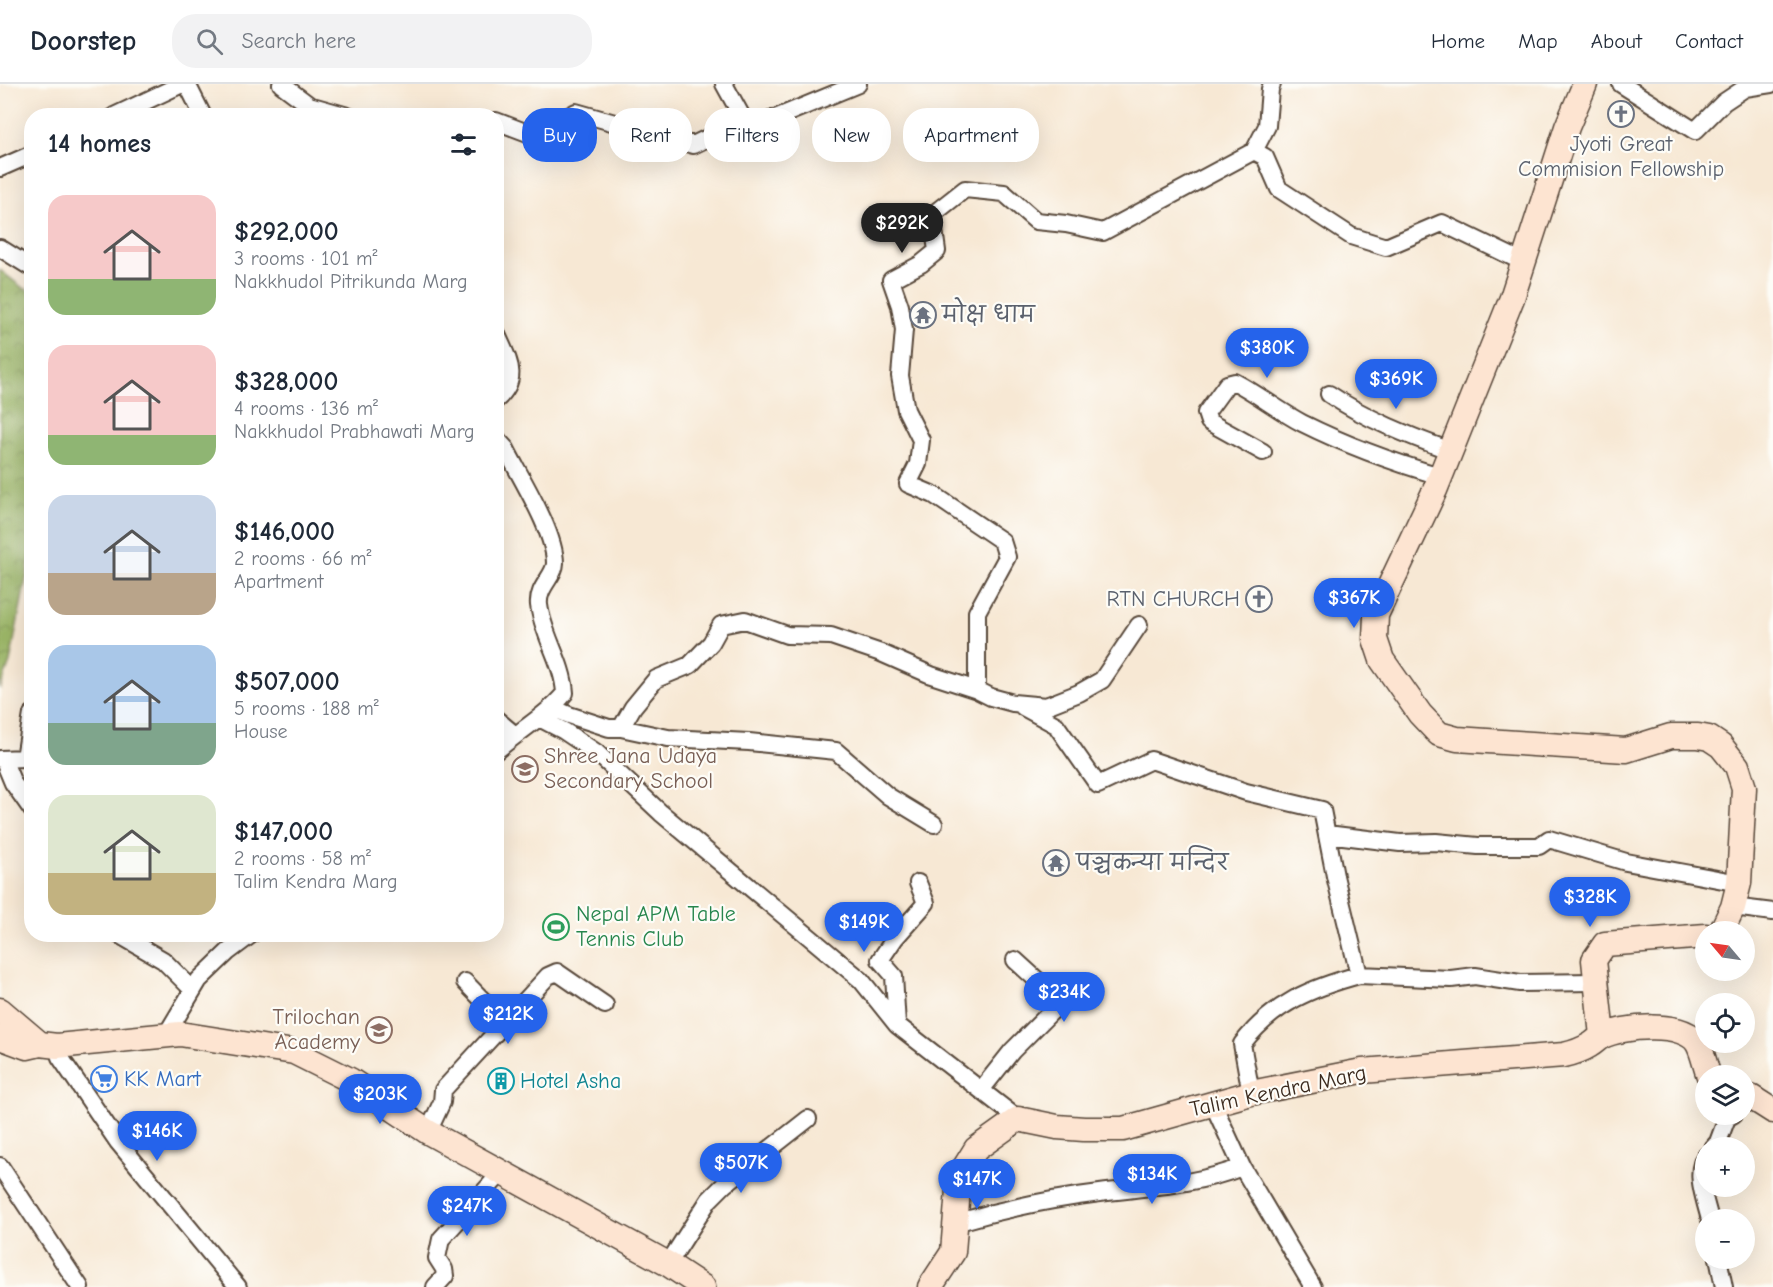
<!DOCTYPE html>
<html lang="en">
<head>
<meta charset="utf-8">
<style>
	body { margin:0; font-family:"Comic Neue","Playpen Sans Deva",sans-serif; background:#f2f2f3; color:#1f2937; height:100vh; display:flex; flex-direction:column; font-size:22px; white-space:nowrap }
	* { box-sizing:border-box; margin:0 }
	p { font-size:20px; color:#747a83 }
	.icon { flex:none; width:33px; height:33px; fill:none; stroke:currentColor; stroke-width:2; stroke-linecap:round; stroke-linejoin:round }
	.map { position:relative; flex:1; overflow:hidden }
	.sheet { position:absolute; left:24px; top:24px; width:480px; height:834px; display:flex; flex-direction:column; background:#fff; border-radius:24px; box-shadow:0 6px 24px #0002 }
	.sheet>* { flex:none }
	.hud { position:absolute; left:522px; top:24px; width:570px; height:54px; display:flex; gap:12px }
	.needle { width:39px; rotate:299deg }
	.buttons { position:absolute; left:1695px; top:837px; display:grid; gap:12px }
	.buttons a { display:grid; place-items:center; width:60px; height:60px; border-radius:50%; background:#fff; box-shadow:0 6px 24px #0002; font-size:30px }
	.price { position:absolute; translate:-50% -51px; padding:0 14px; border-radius:21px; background:#2563eb; color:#fff; font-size:20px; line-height:39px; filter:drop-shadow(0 2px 3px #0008) }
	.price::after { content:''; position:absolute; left:50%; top:36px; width:18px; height:14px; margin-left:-9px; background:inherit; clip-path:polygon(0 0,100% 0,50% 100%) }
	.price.selected { background:#222; color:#fff }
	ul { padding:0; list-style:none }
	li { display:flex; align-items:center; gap:18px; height:150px; padding:0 24px }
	li span { display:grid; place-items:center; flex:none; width:168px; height:120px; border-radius:18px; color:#555 }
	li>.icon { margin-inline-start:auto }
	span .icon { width:72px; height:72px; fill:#fffc; stroke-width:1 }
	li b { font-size:26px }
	h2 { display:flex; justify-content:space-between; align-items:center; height:72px; padding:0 24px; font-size:26px }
	.pill { padding:0 21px; border-radius:24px; background:#fff; box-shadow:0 6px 24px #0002; font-size:21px; line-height:54px }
	.pill.selected { background:#2563eb; color:#fff }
	header { display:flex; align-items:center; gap:36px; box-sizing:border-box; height:84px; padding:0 30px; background:#fff; border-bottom:2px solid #e0e1e3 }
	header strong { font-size:28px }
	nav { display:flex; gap:33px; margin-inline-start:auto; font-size:21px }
	.search { width:420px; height:54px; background:#f2f2f3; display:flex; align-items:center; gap:15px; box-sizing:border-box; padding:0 21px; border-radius:24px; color:#747a83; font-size:22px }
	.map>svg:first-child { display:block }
	.forest { fill:url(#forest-crowns); stroke:#6a6f42; stroke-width:1.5 }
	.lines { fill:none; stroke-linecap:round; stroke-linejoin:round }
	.street-casing { stroke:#574639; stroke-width:20 }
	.secondary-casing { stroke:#574639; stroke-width:27 }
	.street { stroke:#fff; stroke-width:16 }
	.secondary { stroke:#fde4d1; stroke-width:24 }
	.labels { text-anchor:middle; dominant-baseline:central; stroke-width:4.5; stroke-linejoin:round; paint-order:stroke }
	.worship-label { font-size:22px; fill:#5b616d; stroke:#fdfcf7; text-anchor:start }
	.education-label { font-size:22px; fill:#785e54; stroke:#fdfcf7; text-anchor:start }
	.leisure-label { font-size:22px; fill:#27864d; stroke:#fdfcf7; text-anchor:start }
	.shop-label { font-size:22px; fill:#366cbe; stroke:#fdfcf7; text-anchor:start }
	.culture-label { font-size:22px; fill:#0d838f; stroke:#fdfcf7; text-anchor:start }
	.street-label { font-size:22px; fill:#3b2a1e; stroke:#fdfcf7 }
</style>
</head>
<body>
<header>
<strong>Doorstep</strong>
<div class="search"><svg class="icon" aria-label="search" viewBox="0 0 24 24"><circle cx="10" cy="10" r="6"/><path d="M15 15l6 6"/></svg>Search here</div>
<nav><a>Home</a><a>Map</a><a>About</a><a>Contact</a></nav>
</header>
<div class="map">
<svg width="1773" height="1203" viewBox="0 0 1773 1203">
	<defs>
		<pattern id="forest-crowns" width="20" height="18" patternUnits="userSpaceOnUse" patternTransform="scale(1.5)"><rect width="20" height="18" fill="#9ab466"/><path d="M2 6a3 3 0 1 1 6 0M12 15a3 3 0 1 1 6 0" fill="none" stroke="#7f9353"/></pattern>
	</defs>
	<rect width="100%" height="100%" fill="#fdfcf7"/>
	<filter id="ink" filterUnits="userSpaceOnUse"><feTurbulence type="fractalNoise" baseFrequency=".0167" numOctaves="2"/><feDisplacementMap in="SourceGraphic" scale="12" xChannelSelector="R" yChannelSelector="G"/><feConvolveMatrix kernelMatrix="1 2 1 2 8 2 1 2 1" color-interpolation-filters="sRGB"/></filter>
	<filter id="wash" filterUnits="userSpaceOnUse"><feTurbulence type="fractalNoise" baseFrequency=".008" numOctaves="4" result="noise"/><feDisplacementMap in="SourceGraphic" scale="24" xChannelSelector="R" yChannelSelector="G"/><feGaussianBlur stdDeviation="1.35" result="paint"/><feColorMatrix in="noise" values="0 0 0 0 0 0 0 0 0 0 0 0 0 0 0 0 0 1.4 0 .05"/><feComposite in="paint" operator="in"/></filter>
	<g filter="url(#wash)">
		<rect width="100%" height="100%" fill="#f7e8d4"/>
		<path class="forest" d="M0,186l23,18 9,3 -1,262 -21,109 -10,27z"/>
	</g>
	<g filter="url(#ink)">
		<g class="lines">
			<defs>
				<path id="street" d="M187,0l16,32
					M281,0l28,21 39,11
					M724,0l22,40
					M1621,0l74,47 29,-29 21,-14 26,-4
					M114,32l68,-32
					M496,37l37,14 43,-23 117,33 31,-15 22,-6 5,4 107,-44
					M1254,67l13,-25 3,-37 2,-5
					M0,84l32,-14
					M0,164l32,20
					M496,248c11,27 26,45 0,68
					M1329,310c37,25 80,42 122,57
					M496,354l10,11c14,28 49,83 49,114 0,13 -18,24 -16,42 4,31 24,57 26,88 -19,23 -46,38 -69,58
					M1263,368l-54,-30 -3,-9 21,-29 8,-2c23,12 44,29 67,41 44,22 90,39 138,53
					M1139,541l-37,55 -23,13 -33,13 -33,-3 -22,-6 -14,-7v-78l30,-55 -5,-16 -68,-46 -26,-11 10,-20 3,-24 -15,-30 -6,-34 4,-46 -4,-24 -9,-26 30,-16 16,-13 -5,-36 33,-26 39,4 32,28 30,3 37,8 151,-81 11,6 14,32 72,47 35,11 56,-24 81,39
					M1023,623l33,18 42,60 53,-25 95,32 76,18 13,66 24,99c-48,13 -85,28 -117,69l9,49
					M553,624l16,7 40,13h12l47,10 81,4 87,9 52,45 46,28
					M539,634l25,13 33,22 64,60 200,167 36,45 121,94
					M496,635l19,16
					M621,644l12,-21 23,-28 34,-14 21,-22 10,-18 24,-5 42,15 44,1 50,17 50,22 46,15
					M0,675l25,-1 7,-44
					M3,675l10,24 19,27
					M1327,750l73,9 36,-1 42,4h61l10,-7 77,23 113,21
					M1733,823l40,5
					M118,850l45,26 30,30
					M1359,891l92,4 24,-3 45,7 75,-1
					M465,898l40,41
					M897,941l-3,-49 -14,-16 15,-22 31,-35 -8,-20
					M166,951l33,-55 29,-28 24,-18
					M57,962l3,11 58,85 120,145
					M981,1006l31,-39 49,-49 -46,-42
					M428,1048l14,-30 1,-12 105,-114 9,-4 48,33
					M1713,1064l5,-6 9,-24 7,-4
					M1706,1072c-13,15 0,46 4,64
					M0,1082l80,121
					M1242,1083l71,120
					M955,1139c48,-14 96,-24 145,-30 48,-6 96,-8 142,-26l-29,-63
					M1718,1174l6,29
					M668,1180l41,-64 15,-15 84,-66
					M435,1203l10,-11 -1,-7 -7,-11 4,-19 61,-67"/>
				<path id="secondary" d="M1585,0l-18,43 -55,171 -77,192 -59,125 -1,24 7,21 38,54 19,20 18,5 169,11 45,-14h27l11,2 12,8 16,20 7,22 -5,95 -6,24 -12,25
					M0,926l40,34
					M1602,952l-8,-76 11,-16 101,-8
					M0,953l27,10 13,-3 17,2 123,-12 114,18 56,28 78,52 240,132 35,23
					M1744,1012l7,1 22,14
					M930,1203l23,-35 5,-62 5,-20 13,-21 42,-30 39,8 27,2h39l128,-36 111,-22 202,-16c9,-2 18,-5 26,-10 4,-2 7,-6 11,-8 21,-11 84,-17 97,7 5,9 7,22 11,32"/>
			</defs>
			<use href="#street" class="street-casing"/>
			<use href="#secondary" class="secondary-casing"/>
			<use href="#street" class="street"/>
			<use href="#secondary" class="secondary"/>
		</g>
	</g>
	<defs>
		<symbol id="church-ring" viewBox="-11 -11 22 22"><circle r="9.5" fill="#fdfcf7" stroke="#6b7280" stroke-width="1.5"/><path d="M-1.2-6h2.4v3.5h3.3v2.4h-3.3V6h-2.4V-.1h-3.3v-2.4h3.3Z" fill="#6b7280"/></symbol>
		<symbol id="temple-ring" viewBox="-11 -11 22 22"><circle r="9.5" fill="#fdfcf7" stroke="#6b7280" stroke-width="1.5"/><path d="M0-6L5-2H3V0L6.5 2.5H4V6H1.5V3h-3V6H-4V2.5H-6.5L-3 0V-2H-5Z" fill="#6b7280"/></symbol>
		<symbol id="school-ring" viewBox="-11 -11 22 22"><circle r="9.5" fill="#fdfcf7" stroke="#8d6e63" stroke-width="1.5"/><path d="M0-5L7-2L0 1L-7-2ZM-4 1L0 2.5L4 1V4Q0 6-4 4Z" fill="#8d6e63"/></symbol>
		<symbol id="stadium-ring" viewBox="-11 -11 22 22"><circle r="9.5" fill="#fdfcf7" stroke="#2e9e5b" stroke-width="1.5"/><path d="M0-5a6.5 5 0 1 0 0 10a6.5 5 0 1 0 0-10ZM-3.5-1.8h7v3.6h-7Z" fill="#2e9e5b"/></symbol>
		<symbol id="supermarket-ring" viewBox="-11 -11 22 22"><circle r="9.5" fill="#fdfcf7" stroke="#3f7fe0" stroke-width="1.5"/><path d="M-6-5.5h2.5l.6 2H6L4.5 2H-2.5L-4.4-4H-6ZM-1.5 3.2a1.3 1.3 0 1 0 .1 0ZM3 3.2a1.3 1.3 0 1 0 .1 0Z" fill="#3f7fe0"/></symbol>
		<symbol id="building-ring" viewBox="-11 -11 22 22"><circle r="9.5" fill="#fdfcf7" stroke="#0f9aa8" stroke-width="1.5"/><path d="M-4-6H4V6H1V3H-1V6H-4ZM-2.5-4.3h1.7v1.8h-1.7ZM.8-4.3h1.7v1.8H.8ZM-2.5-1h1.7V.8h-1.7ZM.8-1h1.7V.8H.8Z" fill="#0f9aa8"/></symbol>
	</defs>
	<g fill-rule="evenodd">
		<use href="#church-ring" x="1606" y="15" width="30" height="30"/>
		<use href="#temple-ring" x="908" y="216" width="30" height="30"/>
		<use href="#church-ring" x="1244" y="500" width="30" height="30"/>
		<use href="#school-ring" x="510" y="670" width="30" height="30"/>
		<use href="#temple-ring" x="1041" y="764" width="30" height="30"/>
		<use href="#stadium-ring" x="541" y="828" width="30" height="30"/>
		<use href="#school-ring" x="364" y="931" width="30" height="30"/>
		<use href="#supermarket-ring" x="89" y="980" width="30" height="30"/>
		<use href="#building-ring" x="486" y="982" width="30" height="30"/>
	</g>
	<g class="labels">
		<g class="worship-label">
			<text x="1621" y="60" text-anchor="middle">Jyoti Great<tspan x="1621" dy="25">Commision Fellowship</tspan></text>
			<text x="942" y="231">मोक्ष धाम</text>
			<text x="1240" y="515" text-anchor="end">RTN CHURCH</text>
			<text x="1076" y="779">पञ्चकन्या मन्दिर</text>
		</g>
		<g class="education-label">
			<text x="544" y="672">Shree Jana Udaya<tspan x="544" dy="25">Secondary School</tspan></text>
			<text x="360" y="933" text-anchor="end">Trilochan<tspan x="360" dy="25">Academy</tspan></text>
		</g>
		<g class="leisure-label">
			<text x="576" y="830">Nepal APM Table<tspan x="576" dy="25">Tennis Club</tspan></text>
		</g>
		<g class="shop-label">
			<text x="124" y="995">KK Mart</text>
		</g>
		<g class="culture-label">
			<text x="520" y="997">Hotel Asha</text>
		</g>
		<g class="street-label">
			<text transform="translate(1278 1007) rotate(-12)">Talim Kendra Marg</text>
		</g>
	</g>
</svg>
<div class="buttons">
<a><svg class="needle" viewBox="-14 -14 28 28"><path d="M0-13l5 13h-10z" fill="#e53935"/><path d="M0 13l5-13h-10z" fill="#747a83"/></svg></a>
<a><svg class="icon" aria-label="locate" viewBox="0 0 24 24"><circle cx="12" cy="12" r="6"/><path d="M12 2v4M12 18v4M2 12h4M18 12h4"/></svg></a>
<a><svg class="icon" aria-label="layers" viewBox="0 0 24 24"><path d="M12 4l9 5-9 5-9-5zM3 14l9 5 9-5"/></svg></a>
<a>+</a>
<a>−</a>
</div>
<b class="price selected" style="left:902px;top:170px">$292K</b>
<b class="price" style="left:1267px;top:295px">$380K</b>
<b class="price" style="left:1396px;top:326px">$369K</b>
<b class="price" style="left:1354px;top:545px">$367K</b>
<b class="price" style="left:1590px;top:844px">$328K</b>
<b class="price" style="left:864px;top:869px">$149K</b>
<b class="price" style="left:1064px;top:939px">$234K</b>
<b class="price" style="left:508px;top:961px">$212K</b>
<b class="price" style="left:380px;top:1041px">$203K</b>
<b class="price" style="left:157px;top:1078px">$146K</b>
<b class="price" style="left:741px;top:1110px">$507K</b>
<b class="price" style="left:1152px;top:1121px">$134K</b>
<b class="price" style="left:977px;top:1126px">$147K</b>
<b class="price" style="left:467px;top:1153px">$247K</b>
<div class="hud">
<a class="pill selected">Buy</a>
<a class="pill">Rent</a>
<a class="pill">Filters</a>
<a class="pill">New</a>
<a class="pill">Apartment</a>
</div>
<section class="sheet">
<h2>14 homes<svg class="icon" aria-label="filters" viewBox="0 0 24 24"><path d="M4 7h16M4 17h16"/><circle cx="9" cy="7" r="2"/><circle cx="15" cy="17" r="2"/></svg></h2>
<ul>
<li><span style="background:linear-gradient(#f6c9c9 70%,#8fb573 0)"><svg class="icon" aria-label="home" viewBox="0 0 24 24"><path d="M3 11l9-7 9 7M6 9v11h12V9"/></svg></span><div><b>$292,000</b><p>3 rooms · 101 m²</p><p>Nakkhudol Pitrikunda Marg</p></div></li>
<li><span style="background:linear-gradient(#f6c9c9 75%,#8fb573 0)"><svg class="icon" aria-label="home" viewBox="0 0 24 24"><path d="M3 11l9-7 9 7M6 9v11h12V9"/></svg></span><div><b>$328,000</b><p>4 rooms · 136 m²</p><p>Nakkhudol Prabhawati Marg</p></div></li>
<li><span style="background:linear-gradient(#c9d6e8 65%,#b9a48a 0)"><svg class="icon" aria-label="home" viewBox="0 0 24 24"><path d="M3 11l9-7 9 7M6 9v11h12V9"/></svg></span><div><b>$146,000</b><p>2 rooms · 66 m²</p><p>Apartment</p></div></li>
<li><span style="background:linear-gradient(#a9c7e8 65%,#7fa58c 0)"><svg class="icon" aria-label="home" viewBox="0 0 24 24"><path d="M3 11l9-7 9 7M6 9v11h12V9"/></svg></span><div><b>$507,000</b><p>5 rooms · 188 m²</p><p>House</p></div></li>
<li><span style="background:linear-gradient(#dfe7d0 65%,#c2b280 0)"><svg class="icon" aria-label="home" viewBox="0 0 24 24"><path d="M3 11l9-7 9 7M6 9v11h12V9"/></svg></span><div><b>$147,000</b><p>2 rooms · 58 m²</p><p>Talim Kendra Marg</p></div></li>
</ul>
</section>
</div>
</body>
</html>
